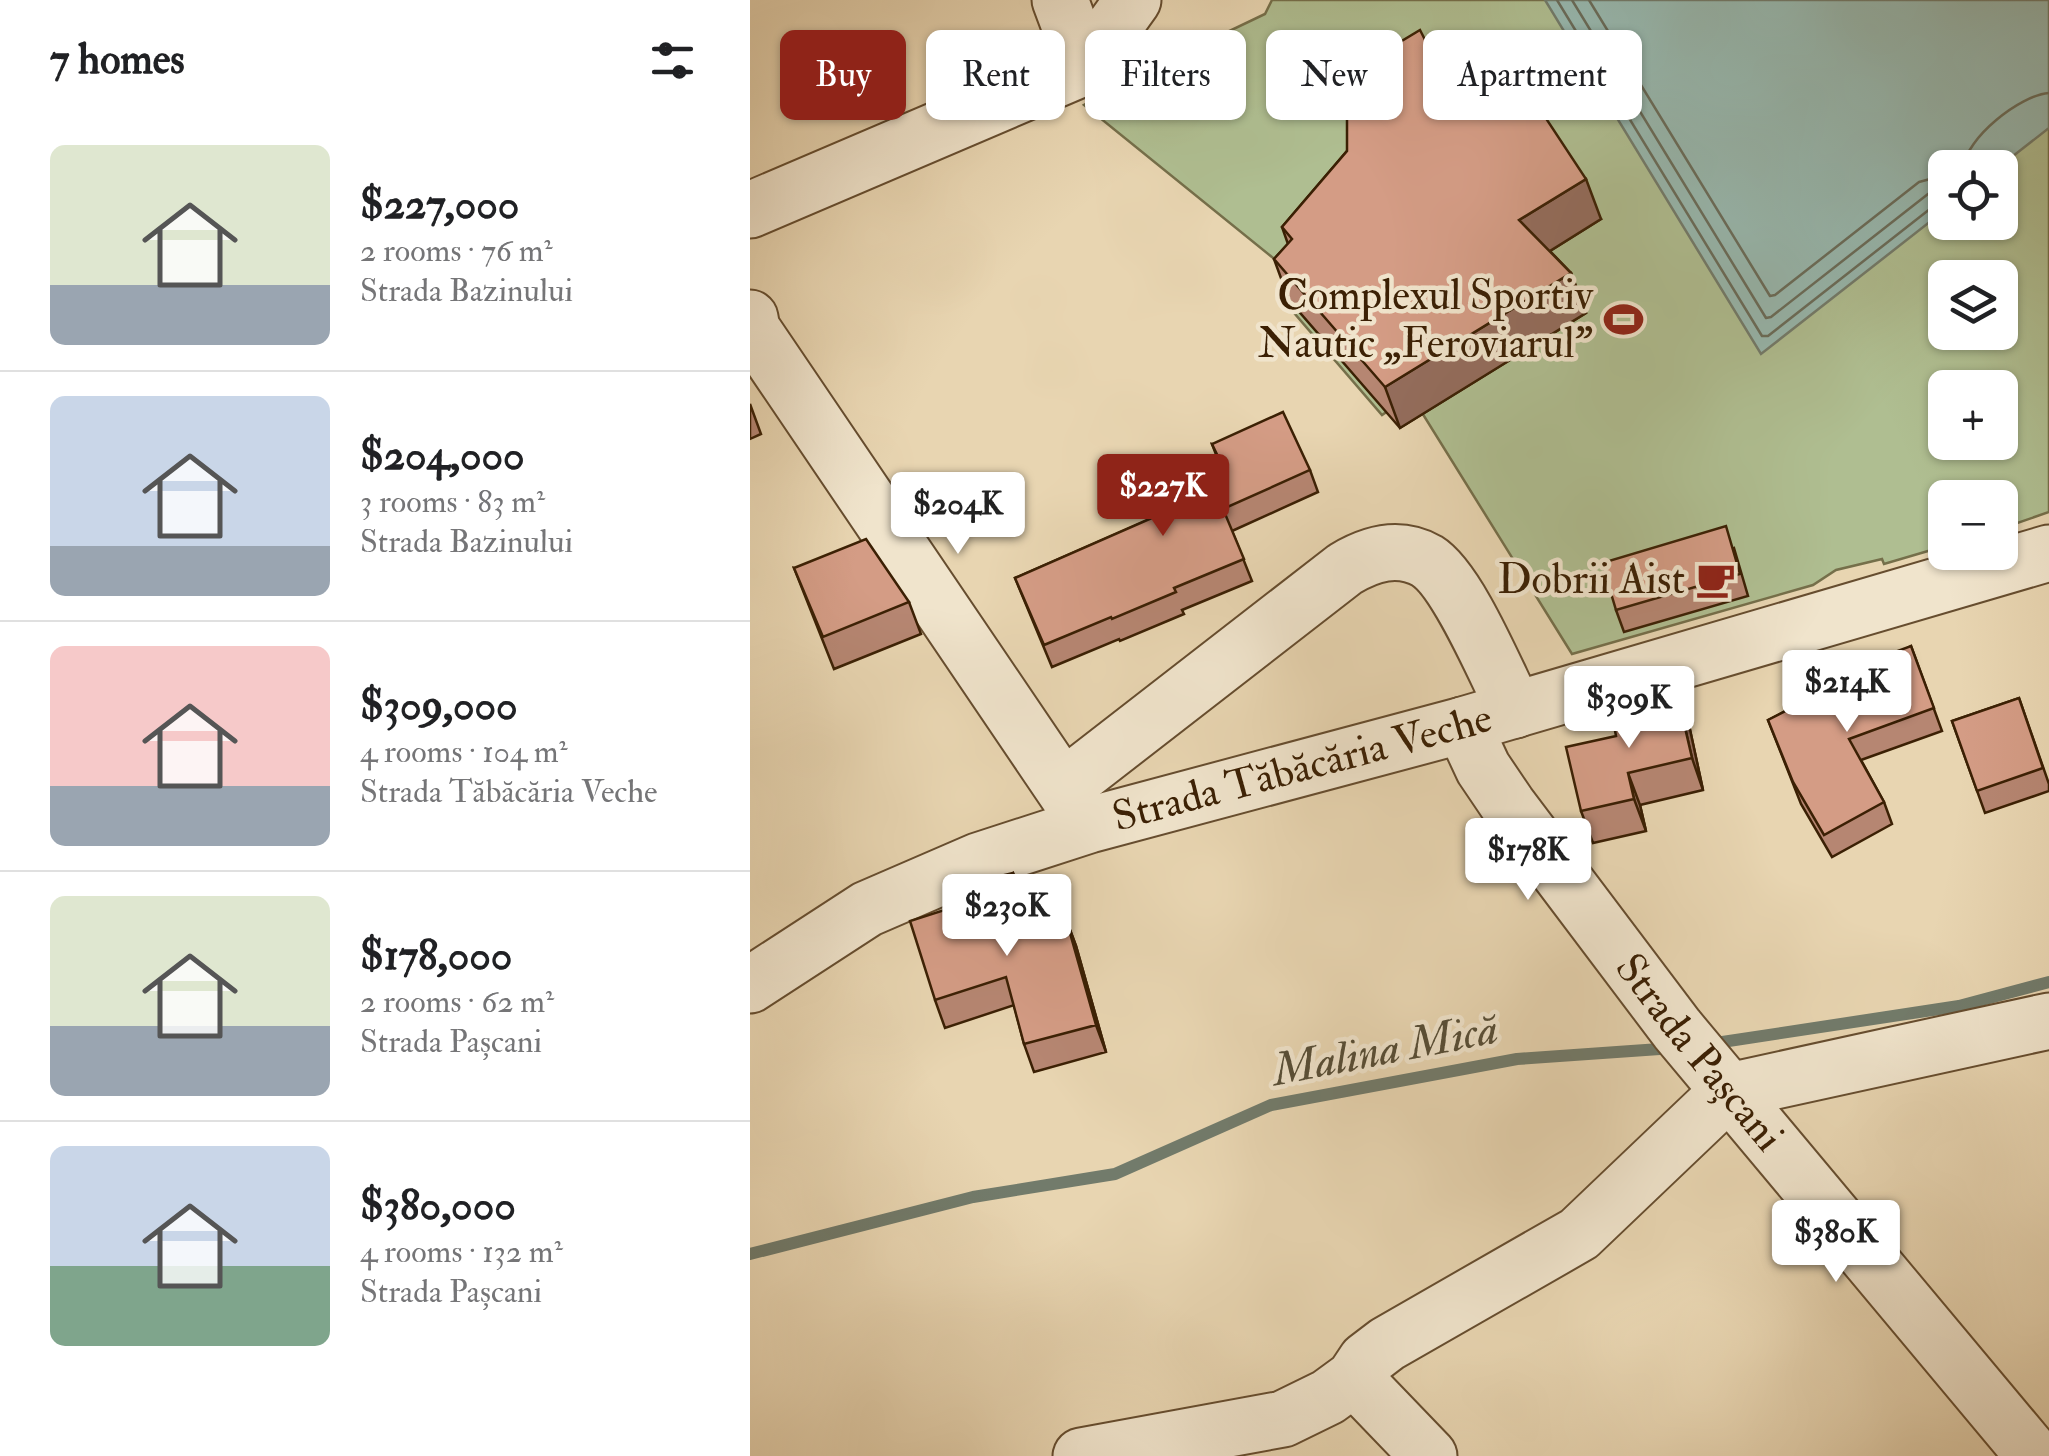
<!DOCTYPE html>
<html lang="en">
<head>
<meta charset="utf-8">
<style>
	body { margin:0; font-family:"IM FELL Double Pica",serif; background:#f2f2f2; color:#202124; height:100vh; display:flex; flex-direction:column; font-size:38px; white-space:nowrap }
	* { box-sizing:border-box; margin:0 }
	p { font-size:32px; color:#757577 }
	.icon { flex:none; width:55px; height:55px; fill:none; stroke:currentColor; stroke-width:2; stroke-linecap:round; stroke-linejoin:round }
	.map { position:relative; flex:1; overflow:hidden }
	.side { display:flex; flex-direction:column; background:#fff; width:750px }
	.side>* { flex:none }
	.banner { position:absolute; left:30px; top:30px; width:950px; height:90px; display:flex; gap:20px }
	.fabs { position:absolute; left:1178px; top:150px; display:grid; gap:20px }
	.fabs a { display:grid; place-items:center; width:90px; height:90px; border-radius:15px; background:#fff; box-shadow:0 2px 8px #0004; font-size:50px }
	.price { position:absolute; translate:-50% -85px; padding:0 22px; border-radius:10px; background:#fff; color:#222; font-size:32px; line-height:65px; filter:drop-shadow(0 2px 5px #0008) }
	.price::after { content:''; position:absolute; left:50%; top:60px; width:30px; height:22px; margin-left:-15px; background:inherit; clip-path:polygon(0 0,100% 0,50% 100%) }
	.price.on { background:#8f2418; color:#fff }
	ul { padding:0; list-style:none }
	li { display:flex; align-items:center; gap:30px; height:250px; padding:0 50px }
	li+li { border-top:2px solid #e0e0e0 }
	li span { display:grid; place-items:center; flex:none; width:280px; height:200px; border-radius:15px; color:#555 }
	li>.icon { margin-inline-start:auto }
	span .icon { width:120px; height:120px; fill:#fffc; stroke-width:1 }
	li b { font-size:42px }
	h2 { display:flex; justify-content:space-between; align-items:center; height:120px; padding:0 50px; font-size:42px }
	.tag { padding:0 35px; border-radius:15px; background:#fff; box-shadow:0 2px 8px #0004; font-size:35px; line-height:90px }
	.tag.on { background:#8f2418; color:#fff }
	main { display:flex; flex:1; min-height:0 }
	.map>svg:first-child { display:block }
	.pitch { fill:#afbe91; stroke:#756f4a; stroke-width:2.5; fill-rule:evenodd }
	.water { fill:#97b8af; stroke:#727b6b; stroke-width:2.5 }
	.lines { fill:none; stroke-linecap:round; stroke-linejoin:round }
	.shore { stroke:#696c5a; stroke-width:2.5 }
	.stream { stroke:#727b6b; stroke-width:12 }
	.minor-casing { stroke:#664d2f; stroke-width:59 }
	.minor { stroke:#f0e4cc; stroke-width:55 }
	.wall { fill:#b68672; stroke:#3b2004; stroke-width:2.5 }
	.shaded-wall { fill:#946d5d; stroke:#3b2004; stroke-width:2.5 }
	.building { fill:#d49c85; stroke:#3b2004; stroke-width:2.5 }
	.labels { text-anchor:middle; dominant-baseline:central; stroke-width:9; stroke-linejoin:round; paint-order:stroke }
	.poi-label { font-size:42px; fill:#3b2004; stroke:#f0e4cc; text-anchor:end }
	.street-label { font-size:42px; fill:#3b2004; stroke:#f0e4cc }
	.water-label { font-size:45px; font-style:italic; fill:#574e37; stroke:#f0e4cc }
</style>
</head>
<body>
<main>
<section class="side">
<h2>7 homes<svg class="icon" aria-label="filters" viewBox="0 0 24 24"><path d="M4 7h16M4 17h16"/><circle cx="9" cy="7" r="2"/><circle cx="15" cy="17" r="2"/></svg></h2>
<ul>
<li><span style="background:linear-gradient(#dfe7d0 70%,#9aa5b1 0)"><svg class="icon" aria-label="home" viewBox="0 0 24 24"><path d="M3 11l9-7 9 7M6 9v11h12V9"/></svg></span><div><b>$227,000</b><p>2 rooms · 76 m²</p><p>Strada Bazinului</p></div></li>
<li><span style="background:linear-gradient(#c9d6e8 75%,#9aa5b1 0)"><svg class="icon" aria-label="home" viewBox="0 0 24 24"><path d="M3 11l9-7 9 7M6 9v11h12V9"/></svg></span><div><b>$204,000</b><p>3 rooms · 83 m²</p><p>Strada Bazinului</p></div></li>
<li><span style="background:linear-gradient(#f6c9c9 70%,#9aa5b1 0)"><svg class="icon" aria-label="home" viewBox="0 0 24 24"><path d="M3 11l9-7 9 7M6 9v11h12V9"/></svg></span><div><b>$309,000</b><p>4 rooms · 104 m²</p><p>Strada Tăbăcăria Veche</p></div></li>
<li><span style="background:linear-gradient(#dfe7d0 65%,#9aa5b1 0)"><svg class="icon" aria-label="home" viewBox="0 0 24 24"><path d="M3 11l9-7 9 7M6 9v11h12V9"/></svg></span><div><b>$178,000</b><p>2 rooms · 62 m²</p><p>Strada Pașcani</p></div></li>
<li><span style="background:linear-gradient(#c9d6e8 60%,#7fa58c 0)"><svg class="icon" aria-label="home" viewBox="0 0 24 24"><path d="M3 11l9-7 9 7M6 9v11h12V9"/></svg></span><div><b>$380,000</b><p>4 rooms · 132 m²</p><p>Strada Pașcani</p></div></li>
</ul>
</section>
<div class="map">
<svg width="1299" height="1456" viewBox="0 0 1299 1456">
	<rect width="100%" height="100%" fill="#e8d5b1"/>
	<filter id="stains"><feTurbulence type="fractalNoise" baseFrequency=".002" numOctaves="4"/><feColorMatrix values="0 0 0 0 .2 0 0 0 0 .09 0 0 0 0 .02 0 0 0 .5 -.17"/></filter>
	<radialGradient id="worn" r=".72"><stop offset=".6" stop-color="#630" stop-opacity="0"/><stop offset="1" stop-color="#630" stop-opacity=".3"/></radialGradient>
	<path class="pitch" d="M522,0h777v512l-49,17v-31h-55v48l-61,18 -2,-5 -46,11 -23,15 -241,69 -161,-259 -29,20 -93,-108 20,-20 -225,-182 49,-28 132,-63zM1195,168h55v54h-55zM1195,278h55v54h-55zM1195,388h55v54h-55z"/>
	<path class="water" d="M795,0h504v128l-50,39 -54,1v42l-184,144z"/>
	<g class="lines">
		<path class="shore" d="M807,0l205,336h6l167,-131 10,-2
			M822,0l194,318 5,-1 157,-123 17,-4
			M839,0l181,296 5,-1 144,-113 26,-7
			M1213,168c3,-30 57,-73 86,-75"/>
		<path class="stream" d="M959,1044l250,-38 90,-24
			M0,1254l223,-57 142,-23 156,-69 246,-46 157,-11"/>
		<defs>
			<g id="minor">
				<path d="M310,0l25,67"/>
				<path d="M335,67l48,-67"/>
				<path d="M0,210l335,-143"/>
				<path d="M0,318l2,11 332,490"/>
				<path id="s1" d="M713,725l20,43 25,37 169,224 357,427"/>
				<path d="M314,787l281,-218c25,-15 53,-24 82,-8 31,19 70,114 88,149"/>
				<path id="s2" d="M0,985l117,-76 111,-48 111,-36 374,-100 586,-172"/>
				<path d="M604,1378l75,78"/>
				<path d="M331,1456l202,-37 45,-22 26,-19 12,-18 21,-16 192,-110 150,-143 320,-70"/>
			</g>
		</defs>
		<use href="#minor" class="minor-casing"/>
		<use href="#minor" class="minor"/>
	</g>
	<path class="wall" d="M690,69l161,150 -51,32 21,22 15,40 -186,115 -111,-128 -15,-41 14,-15 -6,-17 65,-76z
		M0,404l11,30 -11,5z
		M462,444l98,26 8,22 -86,39 20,50 -70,29 2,4 -64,27 -1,-2 -67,28 -37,-89 138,-60 -6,-17 75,-31z
		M984,548l14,48 -124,36 -8,-22z
		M44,568l115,34 12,32 -87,35z
		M1161,646l31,85 -81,29 23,42 8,22 -60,33 -31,-53 -33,-84z
		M927,693l12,32 14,65 -63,15 6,26 -53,12 -12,-32 35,-75z
		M1269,698l30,86v7l-64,22 -33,-92z
		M263,873l17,56 36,-10 10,27 30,106 -72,20 -10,-28 -10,-39 -69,23 -10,-28 41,-100z"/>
	<path class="shaded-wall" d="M836,179l15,40 -67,42 -15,-41z
		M821,273l15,40 -186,115 -15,-41z
		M927,693l12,32 14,65 -11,-32z
		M878,773l12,32 6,26 -12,-32z
		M263,873l9,27 16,57 -10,-28z
		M316,919l10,27 30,106 -10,-27z"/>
	<path class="building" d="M670,30l20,39 51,-34 95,144 -67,41 52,53 -186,114 -111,-128 18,-20 -10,-12 65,-76v-77z
		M533,412l27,58 -87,39 21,50 -70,29 2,4 -64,27 -1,-2 -67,28 -29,-67 139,-61 -7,-16 77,-32 -12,-25z
		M976,526l14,48 -124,36 -14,-47z
		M116,539l43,63 -86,35 -29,-69z
		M1161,646l23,62 -85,31 35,63 -60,33 -31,-53 -25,-62 82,-42 -4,-8z
		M927,693l15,65 -64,15 6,26 -53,12 -15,-64 50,-11 -5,-27z
		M1269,698l24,70 -66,23 -25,-70z
		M263,873l15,56 38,-10 30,106 -72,19 -18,-67 -71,23 -25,-79 66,-21 -5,-17z"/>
	<defs>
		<symbol id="stadium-bare" viewBox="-9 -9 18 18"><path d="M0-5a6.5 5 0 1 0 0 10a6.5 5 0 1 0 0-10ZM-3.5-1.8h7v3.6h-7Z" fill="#8f2418" stroke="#f0e4cc" stroke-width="2.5" paint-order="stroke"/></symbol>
		<symbol id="cafe-bare" viewBox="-9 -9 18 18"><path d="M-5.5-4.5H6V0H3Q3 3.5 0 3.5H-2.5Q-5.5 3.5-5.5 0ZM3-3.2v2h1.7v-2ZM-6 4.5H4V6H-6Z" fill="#8f2418" stroke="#f0e4cc" stroke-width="2.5" paint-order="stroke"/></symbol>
	</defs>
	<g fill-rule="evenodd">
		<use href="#stadium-bare" x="846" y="292" width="55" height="55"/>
		<use href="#cafe-bare" x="938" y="552" width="55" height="55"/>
	</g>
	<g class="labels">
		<g class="poi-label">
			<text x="843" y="296">Complexul Sportiv<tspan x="843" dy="48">Nautic „Feroviarul”</tspan></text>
			<text x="935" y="580">Dobrii Aist</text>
		</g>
		<g class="street-label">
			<text stroke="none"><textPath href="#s2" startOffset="598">Strada Tăbăcăria Veche</textPath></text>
			<text stroke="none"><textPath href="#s1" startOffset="405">Strada Pașcani</textPath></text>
		</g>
		<g class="water-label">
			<text transform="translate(635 1050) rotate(-11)">Malina Mică</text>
		</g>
	</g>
	<rect width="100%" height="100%" filter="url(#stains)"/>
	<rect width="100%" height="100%" fill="url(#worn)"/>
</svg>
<div class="fabs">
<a><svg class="icon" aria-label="locate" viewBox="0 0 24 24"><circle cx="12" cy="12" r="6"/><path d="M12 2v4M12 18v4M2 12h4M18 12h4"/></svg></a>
<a><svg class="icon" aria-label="layers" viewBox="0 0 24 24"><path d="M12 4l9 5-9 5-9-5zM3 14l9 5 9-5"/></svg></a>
<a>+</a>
<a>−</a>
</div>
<b class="price on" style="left:413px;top:539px">$227K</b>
<b class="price" style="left:208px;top:557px">$204K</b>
<b class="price" style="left:1097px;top:735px">$214K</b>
<b class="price" style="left:879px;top:751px">$309K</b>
<b class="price" style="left:778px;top:903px">$178K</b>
<b class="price" style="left:257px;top:959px">$230K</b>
<b class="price" style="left:1086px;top:1285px">$380K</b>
<div class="banner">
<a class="tag on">Buy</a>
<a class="tag">Rent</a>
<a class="tag">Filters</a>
<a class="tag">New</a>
<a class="tag">Apartment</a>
</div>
</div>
</main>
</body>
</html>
